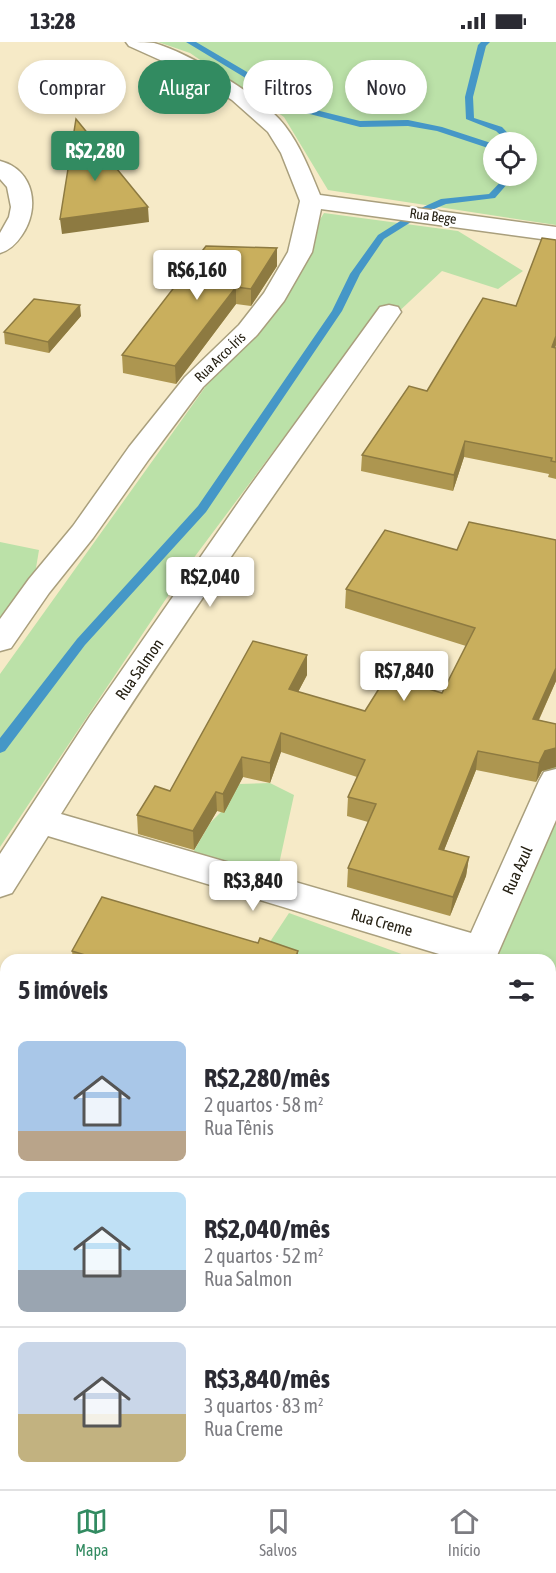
<!DOCTYPE html>
<html lang="pt">
<head>
<meta charset="utf-8">
<style>
	body { margin:0; font-family:"Asap Condensed",sans-serif; background:#f2f2f3; color:#2b2b33; height:100vh; display:flex; flex-direction:column; font-size:22px; white-space:nowrap }
	* { box-sizing:border-box; margin:0 }
	p { font-size:20px; color:#7c7c81 }
	.icon { flex:none; width:33px; height:33px; fill:none; stroke:currentColor; stroke-width:2; stroke-linecap:round; stroke-linejoin:round }
	.map { position:relative; flex:1; overflow:hidden }
	.sheet { position:absolute; left:0px; top:912px; width:556px; height:536px; display:flex; flex-direction:column; background:#fff; border-radius:18px 18px 0 0; box-shadow:0 3px 9px #0003 }
	.sheet>* { flex:none }
	.top-card { position:absolute; left:18px; top:18px; width:520px; height:54px; display:flex; gap:12px }
	.fabs { position:absolute; left:483px; top:90px; display:grid; gap:12px }
	.fabs a { display:grid; place-items:center; width:54px; height:54px; border-radius:50%; background:#fff; box-shadow:0 3px 9px #0003; font-size:30px }
	.price { position:absolute; translate:-50% -51px; padding:0 14px; border-radius:6px; background:#fff; color:#222; font-size:20px; line-height:39px; filter:drop-shadow(0 2px 3px #0008) }
	.price::after { content:''; position:absolute; left:50%; top:36px; width:18px; height:14px; margin-left:-9px; background:inherit; clip-path:polygon(0 0,100% 0,50% 100%) }
	.price.on { background:#328b61; color:#fff }
	ul { padding:0; list-style:none }
	li { display:flex; align-items:center; gap:18px; height:150px; padding:0 18px }
	li+li { border-top:2px solid #e1e1e2 }
	li span { display:grid; place-items:center; flex:none; width:168px; height:120px; border-radius:9px; color:#555 }
	li>.icon { margin-inline-start:auto }
	span .icon { width:72px; height:72px; fill:#fffc; stroke-width:1 }
	li b { font-size:26px }
	h2 { display:flex; justify-content:space-between; align-items:center; height:72px; padding:0 18px; font-size:26px }
	.pill { padding:0 21px; border-radius:27px; background:#fff; box-shadow:0 3px 9px #0003; font-size:21px; line-height:54px }
	.pill.on { background:#328b61; color:#fff }
	.status { display:flex; justify-content:space-between; align-items:center; height:42px; padding:0 30px; background:#fff; direction:ltr }
	.status svg { height:16px; fill:currentColor }
	.tabs { display:flex; justify-content:space-around; align-items:center; height:84px; border-top:2px solid #e1e1e2; background:#fff; font-size:16px; color:#7c7c81 }
	.tabs a { display:grid; justify-items:center; gap:3px }
	.tabs .on { color:#328b61 }
	.map>svg:first-child { display:block }
	.green { fill:#bbe1a8; fill-rule:evenodd }
	.lines { fill:none; stroke-linecap:round; stroke-linejoin:round }
	.stream { fill:#4597c7; fill-rule:evenodd }
	.minor-casing { stroke:#a99f7d; stroke-width:3 }
	.minor { fill:#fff; fill-rule:evenodd }
	.wall { fill:#ad9650 }
	.shaded-wall { fill:#8d7a41 }
	.building { fill:#c9af5d; stroke:#8d7a41; stroke-width:1.5 }
	.labels { text-anchor:middle; dominant-baseline:central; stroke-width:4.5; stroke-linejoin:round; paint-order:stroke }
	.far-street-label { font-size:14px; fill:#252013; stroke:#fff }
	.street-label { font-size:16px; fill:#252013; stroke:#fff }
</style>
</head>
<body>
<div class="status"><b>13:28</b><svg viewBox="0 0 49 12"><path d="M0 12V9h3v3zM5 12V6h3v6zM10 12V3h3v9zM15 12V0h3v12zM26 1h20v11H26zM47 4h2v5h-2z"/></svg></div>
<div class="map">
<svg width="556" height="1447" viewBox="0 0 556 1447">
	<rect width="100%" height="100%" fill="#f6eac7"/>
	<path class="green" d="M158,0h398v183l-228,-35 -44,-73 -94,-64zM494,100h32v34h-32z
		M324,171l134,18 65,40 -25,18 -56,-18 -113,106 -139,186 -190,284v-173l206,-288 58,-59 24,-34 25,-44 3,-23z
		M0,500l39,8 -4,24 -35,51z
		M556,694v753h-280l2,-5h272v-524h-76z
		M270,741l24,12 -18,83 -88,-17 22,-38 17,-17 12,-22z
		M289,871l129,47h-149l-9,-3z
		M0,1195l6,1v200l-6,11z"/>
	<g class="lines">
		<path class="stream" d="M186,0h10l112,66 52,13 48,-1 34,7 52,17v6l-57,-19 -29,-5 -48,1 -58,-15z
			M481,0h9l-4,4 -13,51 1,21 28,9 14,15h-8l-12,-11 -30,-12 -1,-22 13,-52z
			M506,134h8l-19,22 -49,6 -19,8 -43,27 -24,35 -18,37 -136,201 -121,133 -80,106 -5,2v-15l77,-99 121,-133 134,-195 18,-37 28,-39 43,-27 20,-9 48,-5z"/>
		<defs>
			<path id="minor" d="M126,0c9,0 20,0 28,1 35,10 108,53 131,83 16,21 25,45 35,69l236,32v14l-235,-32 -9,43 -28,49 -27,34 -54,52 -54,72 -56,79 -44,55 -38,55 -11,3v-32l29,-40 44,-53 56,-79 56,-70 54,-52 25,-32 24,-41 12,-51 -19,-48 -13,-21 -36,-32 -43,-27 -60,-27z
				M0,119c35,9 40,48 22,74 -6,9 -12,15 -22,18v-20l9,-16 2,-10 -4,-20 -7,-8z
				M389,263l9,2 3,5c-115,167 -233,330 -340,502l410,119 68,-152 5,-9 12,-3v51l-61,140h-36l-411,-124 -36,57 -12,4v-43l90,-138 155,-223 135,-186z
				M214,1442h46l-2,5h-46z"/>
		</defs>
		<use href="#minor" class="minor-casing"/>
		<use href="#minor" class="minor"/>
	</g>
	<path class="wall" d="M556,198v105l-1,3h1v131l-8,-2 1,-3 -85,-17 -11,34 -92,-20 1,-16 65,-64 89,-85z
		M206,204l71,20 -26,40 -15,-2 -60,80 -53,-11 -1,-18z
		M81,274l-32,37 -44,-9 -1,-12z
		M556,498v141l-17,39 17,4v43l-14,4 -6,11 -60,-12 -32,80 25,7 -3,19 -16,40 -103,-29 1,-19 20,-46 -21,-6 1,-19 9,-20 -76,-25 -11,31 -27,-6 -19,36 -7,-2 -23,39 -56,-16 -1,-19 33,-24 137,-136v20l-9,17 67,19 77,-18 24,-47 -121,-38 1,-19 111,-39z
		M258,901l40,17h-225l-1,-9z
		M6,1018v138l-6,-2v-131z"/>
	<path class="shaded-wall" d="M148,165l1,15 -87,12 -2,-15z
		M277,206v18l-26,40v-17z
		M236,245v17l-60,80 -1,-18z
		M80,263l1,11 -32,37 -1,-11z
		M556,294v9l-6,18 2,-16z
		M465,399l-1,16 -11,34 1,-16z
		M307,613v20l-18,34v-20z
		M556,626v13l-26,58 3,-20z
		M281,691v19l-11,31v-20z
		M556,706v19l-14,4 -6,11 3,-19 6,-12z
		M478,709l-2,19 -39,98 2,-19z
		M242,715l1,20 -19,36 -1,-19z
		M216,750l1,19 -23,39 -1,-19z
		M469,815l-3,19 -16,40 3,-19z
		M298,909v9h-4z"/>
	<path class="building" d="M76,77l72,88 -88,12z
		M542,196l14,2v96l-4,11 4,1v114l-5,-1 1,-3 -87,-17 -11,34 -92,-20 47,-69 18,5 56,-93 33,8z
		M206,204l71,2 -26,41 -15,-2 -61,79 -53,-11z
		M34,257l46,6 -32,37 -44,-10z
		M469,480l87,18v128l-23,51 23,5v24l-11,3 -6,12 -61,-12 -39,98 30,8 -16,40 -105,-29 28,-64 -28,-7 17,-37 -84,-27 -11,30 -28,-6 -19,37 -7,-2 -23,39 -56,-16 18,-29 15,5 83,-150 54,14 -18,34 76,22 22,-35 55,17 33,-65 -129,-39 39,-59 72,20z
		M102,855l156,46 2,-5 38,13 -4,9h-193l-29,-9z
		M3,1017l3,1v120l-6,-2v-113z
		M23,1442h36l13,5h-52z"/>
	<g class="labels">
		<g class="far-street-label">
			<text transform="translate(433 174) rotate(8)">Rua Bege</text>
			<text transform="translate(220 315) rotate(-44)">Rua Arco-Íris</text>
		</g>
		<g class="street-label">
			<text transform="translate(139 627) rotate(-55)">Rua Salmon</text>
			<text transform="translate(517 828) rotate(-66)">Rua Azul</text>
			<text transform="translate(382 880) rotate(16)">Rua Creme</text>
		</g>
	</g>
</svg>
<div class="fabs">
<a><svg class="icon" aria-label="locate" viewBox="0 0 24 24"><circle cx="12" cy="12" r="6"/><path d="M12 2v4M12 18v4M2 12h4M18 12h4"/></svg></a>
</div>
<b class="price on" style="left:95px;top:140px">R$2,280</b>
<b class="price" style="left:197px;top:259px">R$6,160</b>
<b class="price" style="left:210px;top:566px">R$2,040</b>
<b class="price" style="left:404px;top:660px">R$7,840</b>
<b class="price" style="left:253px;top:870px">R$3,840</b>
<div class="top-card">
<a class="pill">Comprar</a>
<a class="pill on">Alugar</a>
<a class="pill">Filtros</a>
<a class="pill">Novo</a>
</div>
<section class="sheet">
<h2>5 imóveis<svg class="icon" aria-label="filters" viewBox="0 0 24 24"><path d="M4 7h16M4 17h16"/><circle cx="9" cy="7" r="2"/><circle cx="15" cy="17" r="2"/></svg></h2>
<ul>
<li><span style="background:linear-gradient(#a9c7e8 75%,#b9a48a 0)"><svg class="icon" aria-label="home" viewBox="0 0 24 24"><path d="M3 11l9-7 9 7M6 9v11h12V9"/></svg></span><div><b>R$2,280/mês</b><p>2 quartos · 58 m²</p><p>Rua Tênis</p></div></li>
<li><span style="background:linear-gradient(#bfe0f5 65%,#9aa5b1 0)"><svg class="icon" aria-label="home" viewBox="0 0 24 24"><path d="M3 11l9-7 9 7M6 9v11h12V9"/></svg></span><div><b>R$2,040/mês</b><p>2 quartos · 52 m²</p><p>Rua Salmon</p></div></li>
<li><span style="background:linear-gradient(#c9d6e8 60%,#c2b280 0)"><svg class="icon" aria-label="home" viewBox="0 0 24 24"><path d="M3 11l9-7 9 7M6 9v11h12V9"/></svg></span><div><b>R$3,840/mês</b><p>3 quartos · 83 m²</p><p>Rua Creme</p></div></li>
</ul>
</section>
</div>
<nav class="tabs">
<a class="on"><svg class="icon" aria-label="map" viewBox="0 0 24 24"><path d="M3 6l6-2 6 2 6-2v14l-6 2-6-2-6 2zM9 4v14M15 6v14"/></svg>Mapa</a>
<a><svg class="icon" aria-label="saved" viewBox="0 0 24 24"><path d="M7 4h10v16l-5-4-5 4z"/></svg>Salvos</a>
<a><svg class="icon" aria-label="home" viewBox="0 0 24 24"><path d="M3 11l9-7 9 7M6 9v11h12V9"/></svg>Início</a>
</nav>
</body>
</html>
